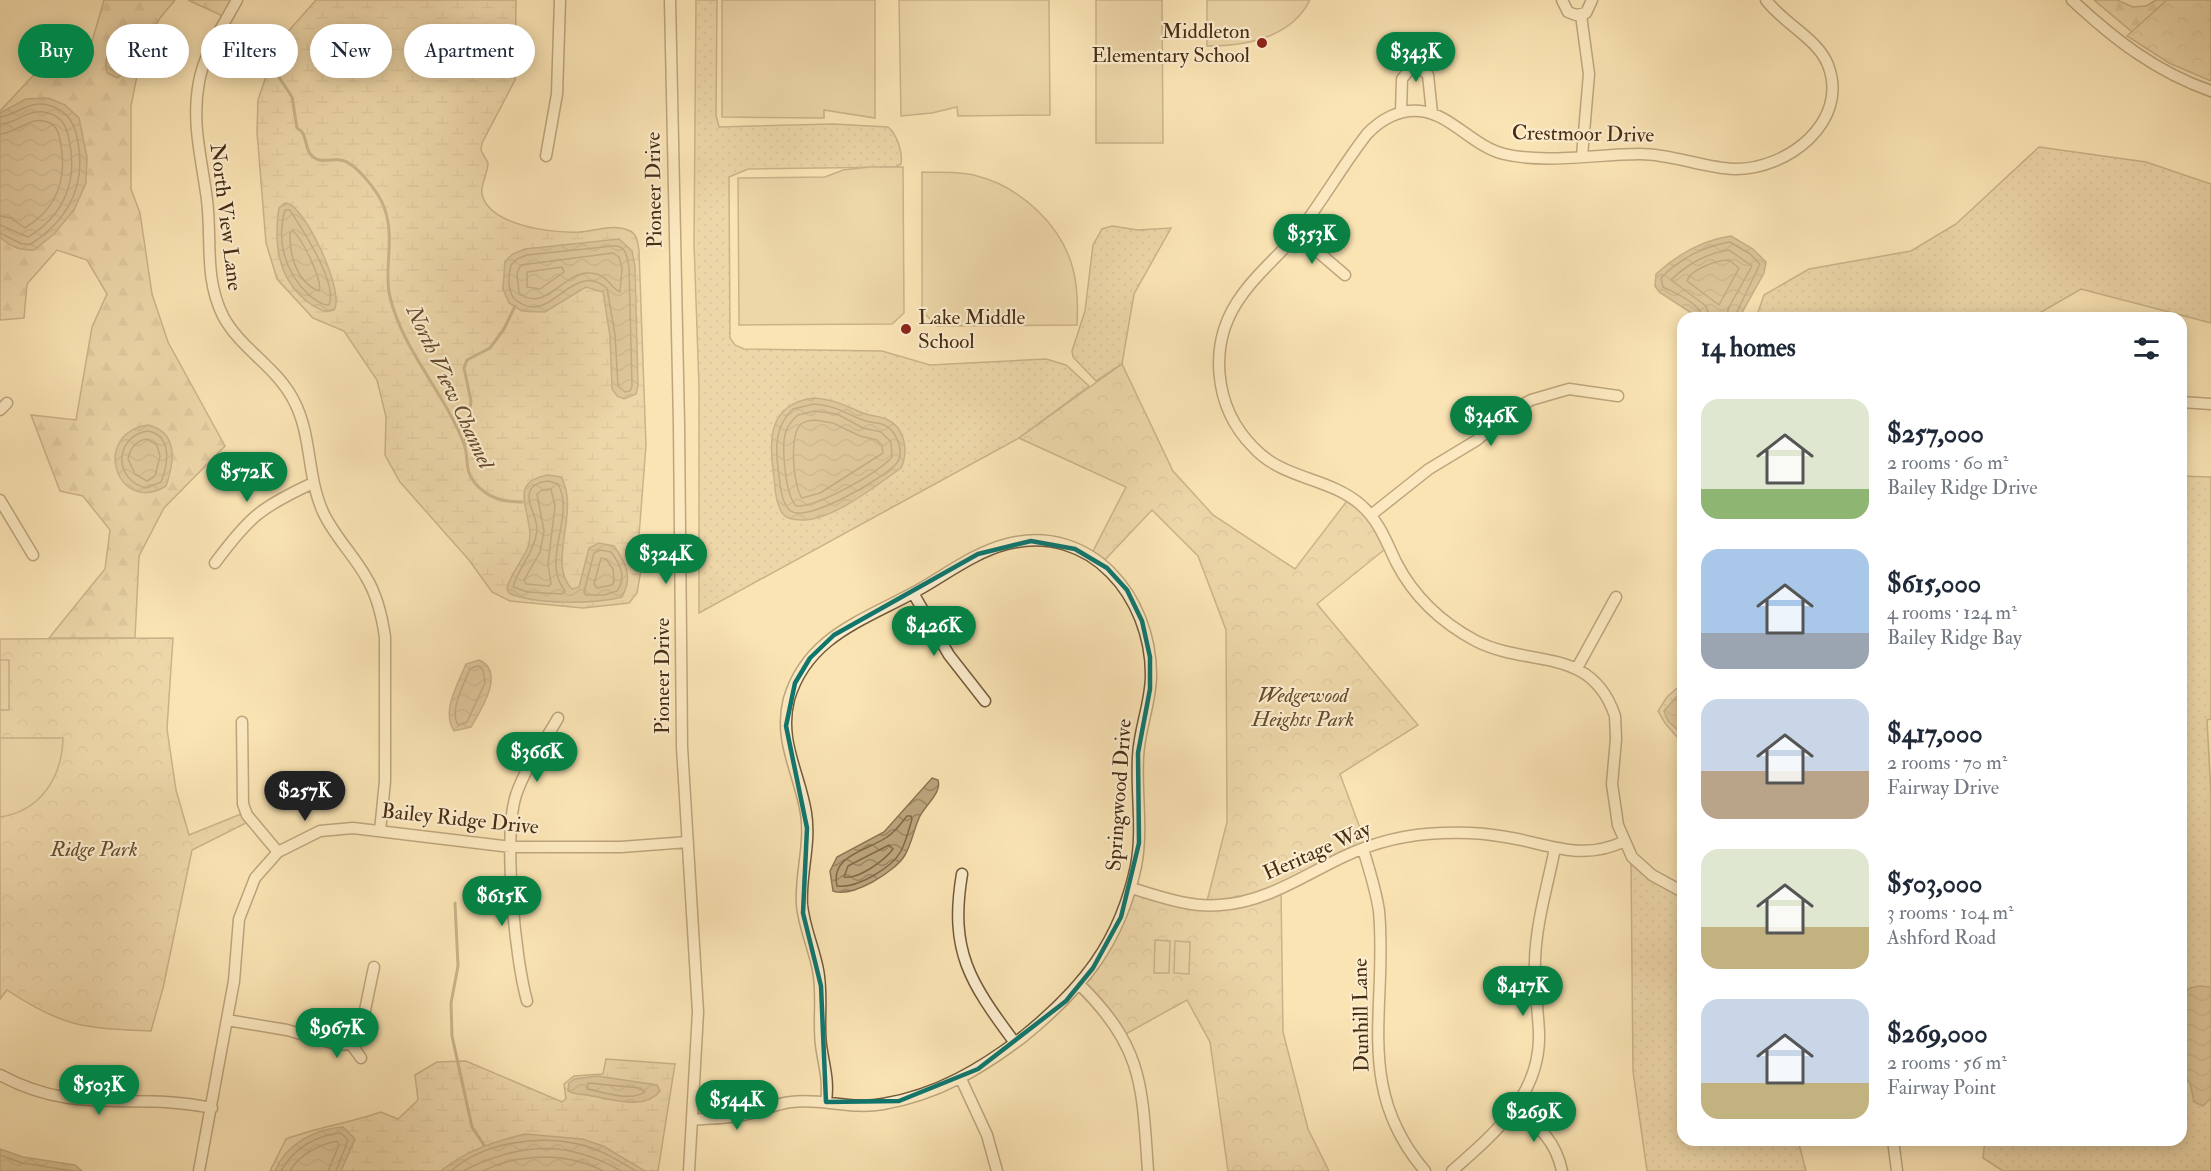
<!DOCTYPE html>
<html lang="en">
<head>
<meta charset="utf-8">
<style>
	body { margin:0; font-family:"IM FELL Double Pica",serif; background:#f2f2f3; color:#1f2937; height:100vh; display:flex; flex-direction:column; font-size:22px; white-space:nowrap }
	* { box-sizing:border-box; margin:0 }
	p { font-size:20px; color:#747a83 }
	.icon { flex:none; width:33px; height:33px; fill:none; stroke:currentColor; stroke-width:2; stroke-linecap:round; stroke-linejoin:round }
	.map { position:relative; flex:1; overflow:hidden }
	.sheet { position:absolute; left:1677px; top:312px; width:510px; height:834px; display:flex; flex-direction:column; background:#fff; border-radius:18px; box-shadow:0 3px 15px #0003 }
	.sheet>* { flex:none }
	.banner { position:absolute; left:18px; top:24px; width:570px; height:54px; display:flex; gap:12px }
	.price { position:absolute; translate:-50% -51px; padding:0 14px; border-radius:21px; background:#0b8043; color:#fff; font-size:20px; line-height:39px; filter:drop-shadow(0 2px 3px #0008) }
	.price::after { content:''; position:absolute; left:50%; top:36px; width:18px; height:14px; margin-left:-9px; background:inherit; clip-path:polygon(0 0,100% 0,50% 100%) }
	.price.on { background:#222; color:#fff }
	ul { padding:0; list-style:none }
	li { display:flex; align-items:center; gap:18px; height:150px; padding:0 24px }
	li span { display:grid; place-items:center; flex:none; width:168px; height:120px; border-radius:18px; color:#555 }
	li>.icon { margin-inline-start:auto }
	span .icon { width:72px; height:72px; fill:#fffc; stroke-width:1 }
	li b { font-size:26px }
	h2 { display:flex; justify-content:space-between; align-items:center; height:72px; padding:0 24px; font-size:26px }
	.pill { padding:0 21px; border-radius:27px; background:#fff; box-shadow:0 3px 15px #0003; font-size:21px; line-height:54px }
	.pill.on { background:#0b8043; color:#fff }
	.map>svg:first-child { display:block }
	.grass { fill:url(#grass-dots); stroke:#917856; stroke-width:1.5 }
	.forest { fill:url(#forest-firs); stroke:#917856; stroke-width:1.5 }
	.wetland { fill:url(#wetland-marsh); stroke:#917856; stroke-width:1.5 }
	.park { fill:url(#park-crowns); stroke:#917856; stroke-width:1.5 }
	.garden { fill:#dcc599; stroke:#917856; stroke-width:1.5 }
	.water { fill:url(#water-waves); stroke:#8d7553; stroke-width:1.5 }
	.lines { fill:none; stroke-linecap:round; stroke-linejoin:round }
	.shore { stroke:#826848; stroke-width:1.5 }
	.stream { stroke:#8d7553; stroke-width:3 }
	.minor-casing { stroke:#735a3b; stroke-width:13 }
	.minor { stroke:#fcedce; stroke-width:10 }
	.marked { fill:none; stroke:#0f766e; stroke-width:4.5; stroke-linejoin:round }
	.poi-dot { fill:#8f2418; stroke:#fcedce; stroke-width:2 }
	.labels { text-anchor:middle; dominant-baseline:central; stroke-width:4.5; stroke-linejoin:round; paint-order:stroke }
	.poi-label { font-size:21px; fill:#462c13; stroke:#fcedce; text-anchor:end }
	.street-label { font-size:21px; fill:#462c13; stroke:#fcedce }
	.park-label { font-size:21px; font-style:italic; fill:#644b2e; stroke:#fcedce }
	.water-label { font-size:22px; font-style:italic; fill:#644a2e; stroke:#fcedce }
</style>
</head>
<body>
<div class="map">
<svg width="2211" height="1171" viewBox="0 0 2211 1171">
	<defs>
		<pattern id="grass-dots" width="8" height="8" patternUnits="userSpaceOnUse" patternTransform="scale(1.5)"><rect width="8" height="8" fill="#dcc599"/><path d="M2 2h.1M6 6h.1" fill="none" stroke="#bea983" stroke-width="1.8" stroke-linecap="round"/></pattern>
		<pattern id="forest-firs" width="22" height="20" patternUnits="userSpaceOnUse" patternTransform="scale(1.5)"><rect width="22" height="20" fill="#dcc599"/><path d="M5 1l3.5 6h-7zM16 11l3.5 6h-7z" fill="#bea983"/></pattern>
		<pattern id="wetland-marsh" width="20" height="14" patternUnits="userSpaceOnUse" patternTransform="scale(1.5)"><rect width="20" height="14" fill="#dcc599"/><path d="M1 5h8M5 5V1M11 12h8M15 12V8" fill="none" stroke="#bea983"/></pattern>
		<pattern id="park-crowns" width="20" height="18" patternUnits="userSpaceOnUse" patternTransform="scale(1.5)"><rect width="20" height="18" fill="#dcc599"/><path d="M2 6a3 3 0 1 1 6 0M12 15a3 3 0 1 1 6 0" fill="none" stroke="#bea983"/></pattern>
		<pattern id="water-waves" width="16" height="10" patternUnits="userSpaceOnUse" patternTransform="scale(1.5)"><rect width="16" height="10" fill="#bda57d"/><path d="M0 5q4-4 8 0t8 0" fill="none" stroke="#9b8765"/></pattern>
	</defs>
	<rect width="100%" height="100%" fill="#fbe4b4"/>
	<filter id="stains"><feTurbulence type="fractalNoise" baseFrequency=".00333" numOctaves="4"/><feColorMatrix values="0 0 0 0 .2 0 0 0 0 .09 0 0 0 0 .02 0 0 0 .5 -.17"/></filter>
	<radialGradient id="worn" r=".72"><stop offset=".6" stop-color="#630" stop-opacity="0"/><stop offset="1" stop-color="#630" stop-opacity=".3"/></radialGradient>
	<path class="grass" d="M696,0h21l-1,115 3,12 114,-3 55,3c9,7 15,26 13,37l-5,3 -148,2 -19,8 1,161 5,7 9,4 138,2 48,14 116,-6 20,6 23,21 -70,52 -320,175v-226l-5,-144z
		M2039,147l107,15 65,22v139l-130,-34 -50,29h-275l8,-23 45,-26 102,-18 45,-27z
		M1112,226l26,4 33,-2 -37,66 -12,70 -26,17 -23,-24 -1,-6 13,-40 8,-66 9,-16z
		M2181,476l30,1v242l-4,1 4,74v377h-208l-20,-13 2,-18h196z
		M1683,683v61l-18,-21 -7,-12 9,-14z
		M1631,864l17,14 35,20v242h115l8,31h-159l-14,-100z"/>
	<path class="forest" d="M104,0h71l-15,18 -17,27 -12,61v83l9,24 12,81 16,48 57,104 -61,62 -25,48 -4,82h-86l56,-69 5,-39 -27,-34 -23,-5 -29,-76 45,5 16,-93 15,-33 -20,-34 -30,-10 -30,34 -3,34 -24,2v-209l43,-46 28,9 20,-29z
		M188,0h49l-10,18z
		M2094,0h23l16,7 13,-1 10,-6h55l-68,41z"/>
	<path class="wetland" d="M316,0h200l-1,80 -33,63 -1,7 7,13c0,10 -8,23 -6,31 7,32 71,39 97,38 16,-1 36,-9 51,-1 7,3 8,12 9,20l7,194 -7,91 2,34 -4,23 -8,10 -46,5 -73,-7 -18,-9 -23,-32 -69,-78 -15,-27 1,-38 -9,-37 -33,-49 -31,-13 -36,-39 -11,-36 -9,-111 1,-32 19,-56z
		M606,1059l69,5 -17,107h-388l16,-32c32,-12 64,-16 95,-27l17,7 20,-19 -3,-25 22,-13 29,-1 96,41 4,-3 -2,-15 10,-8 29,-2z"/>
	<path class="park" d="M2167,0h44v81l-42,-18 -42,-27z
		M1122,364l51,107 40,44 82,54 55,-72 39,49 -72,58 101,121 -78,49 27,73 -86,42 2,143 25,97 21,42h-101l-18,-129 -23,-42 -65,36 -42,-51 51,-97 75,17 21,-83 -1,-192 -28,-74 -46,-46 -51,54 -11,-7 36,-70 -107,-49z
		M173,638l-6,91 9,61 13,45 57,-23 6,8 -60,30 -29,138 -12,43c-66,-3 -87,-3 -144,-41l-7,9v-360z"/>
	<path class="garden" d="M722,0h153v118l-51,-8v8l-102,-1z
		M899,0h150l1,115 -92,1 -1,-9 -25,6 -31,3z
		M1096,0h66l1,143h-67z
		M1207,0h103c-19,38 -64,46 -103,46z
		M870,167h33l1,146 -12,11 -153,1 -1,-147 87,-1 18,-7z
		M922,172c18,1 38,-1 55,4 44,11 85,50 96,93 5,19 5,37 4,56l-140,1 -15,-15z
		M0,660h9v50h-9z
		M0,738h63c-1,39 -22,73 -63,79z
		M1155,940l15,1 -1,32h-15z
		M1175,941l15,1 -1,32 -15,-1z"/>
	<path class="water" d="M120,43l7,6c3,10 1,24 -10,29l-10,-5c-3,-11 0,-26 13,-30z
		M48,98l17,7 14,13 8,39 -1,26 -12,27 -20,24 -20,16c-15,0 -23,-3 -34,-13v-124l26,-14z
		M285,203c18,-2 61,90 49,107 -10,3 -14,0 -22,-5 -34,-23 -39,-59 -33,-97z
		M1731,236l22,13 13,13 -2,11 -25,45h-40l-40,-26 -4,-6 1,-12c22,-20 46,-34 75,-38z
		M619,239l13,12 3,15 3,120 -2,8 -12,5 -7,-3 -5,-7 -2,-53 -7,-44 -17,-5 -41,25 -23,-1 -13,-8 -6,-14 2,-28 8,-7 12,-5z
		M814,398c23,2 29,7 49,15 7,3 16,3 23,6 19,8 23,32 15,49 -24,17 -67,51 -96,52 -7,0 -17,0 -22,-6 -7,-9 -8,-25 -9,-36 -5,-38 -7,-74 40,-80z
		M148,425c31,7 26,38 18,61 -49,30 -76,-52 -18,-61z
		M548,475l13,2c20,34 -15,86 11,112l7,-2 10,-39 10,-5 15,3c12,17 19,31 8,51 -27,7 -88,8 -113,-4l-2,-5c5,-17 16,-28 21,-41 10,-30 -26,-64 20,-72z
		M479,660c27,12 2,50 -8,67l-17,4c-13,-20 4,-47 12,-67z
		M1683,689v46l-15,-14 -4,-10z
		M932,778l6,2c4,13 -12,24 -18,36 -6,12 -8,27 -15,39 -10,17 -53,43 -72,36l-3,-20 7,-14 47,-25z
		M2199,986l12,1v111l-8,8 -9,-4 -4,-19 -9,-11v-76l9,-8z
		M597,1076l60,9 3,6c-15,20 -48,8 -68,5 -8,-2 -18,-1 -24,-5l1,-8 6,-4z
		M343,1127l12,12 -14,32h-66c11,-27 40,-42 68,-44z
		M525,1134l57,5 21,7 42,25h-204c25,-21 53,-29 84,-37z
		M0,1149l23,8 52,8 7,6h-82z"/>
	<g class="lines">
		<path class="shore" d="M0,117c17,-2 29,-17 48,-12 18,5 25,15 29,32 10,46 -6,81 -46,107h-9l-22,-11
			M0,124c17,0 29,-17 48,-11 14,4 18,12 21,26 9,41 -4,76 -41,98l-28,-12
			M0,134c16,-1 28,-16 44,-13 11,2 14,9 16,19 8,37 -1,67 -35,88l-14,-10 -11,-2
			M285,210h5c12,19 48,73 39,95 -8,0 -15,-6 -21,-11 -23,-22 -32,-53 -23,-84z
			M293,231c9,8 30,49 26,60 -22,-8 -30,-37 -29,-58z
			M613,246c13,-1 14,10 16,21l3,119 -2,5 -5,1 -7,-6 -3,-51 -8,-47c-7,-5 -14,-9 -22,-7 -24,4 -41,40 -68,20 -10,-7 -9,-25 -6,-36l6,-6 10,-4z
			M613,253l6,4 3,11 -2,24c-12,-5 -11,-20 -34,-19 -24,2 -42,40 -67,20l-2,-20 4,-8z
			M1729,260l10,8 -20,37 -32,-24c4,-12 30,-21 42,-21z
			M562,267l2,5 -24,17 -13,-2v-15z
			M1703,318c-3,-15 -28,-25 -40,-31l-2,-9c18,-19 43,-32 69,-36l20,12 10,10 -26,54
			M1710,318l-4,-12 -35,-26c15,-15 36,-27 58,-30l23,16 -23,41 -3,11
			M814,404c24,2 31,10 52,17 5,2 12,1 18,4 12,5 22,28 12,39 -12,14 -89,59 -105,47 -11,-7 -11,-31 -13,-43 -3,-23 -2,-43 15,-59z
			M815,411l22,3 26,14 18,4 10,10 1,15c-12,15 -76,51 -96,49 -11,-12 -15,-60 -10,-75 3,-7 7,-12 12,-16z
			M815,420l18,3 27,13 17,4 5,6 1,7 -63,40 -18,5c-9,-12 -13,-63 -1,-74 4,-3 9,-3 14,-4z
			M148,431c25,5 20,33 13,51l-15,6c-33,-8 -32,-52 2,-57z
			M147,439l10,6 3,11 -5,20 -8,5 -12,-7 -7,-15c2,-11 9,-19 19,-20z
			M548,481l10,3c18,33 -18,76 7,107l-3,3 -34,-2 -15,-5c6,-21 22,-35 24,-57 1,-13 -13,-29 -6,-41 4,-6 10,-7 17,-8z
			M551,489l4,17 -7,58 3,20 -2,2 -23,-2 -2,-4 16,-28 4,-21 -7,-37 5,-4z
			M600,550l11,2c9,12 16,25 6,39l-13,4h-18l-2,-3 10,-39z
			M601,558l5,1 7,10 1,13 -2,3 -15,3 -3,-4z
			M474,667l5,-1 4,4 2,13 -18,39 -9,3c-9,-15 6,-41 12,-56z
			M907,816h4l1,3c-3,11 -6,22 -11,32 -9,17 -45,38 -64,35 -7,-31 30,-35 50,-49 8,-5 14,-13 20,-21z
			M889,845l4,4c-8,11 -35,31 -49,28l4,-11z
			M588,1083l52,5 5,4c-15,10 -41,0 -58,-3z
			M0,1155l22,8 52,8
			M281,1171c12,-22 35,-36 60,-38l7,7 -12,31
			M290,1171c9,-16 28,-26 47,-30l2,4 -11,26
			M451,1171c33,-29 89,-37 131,-26 20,5 37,16 54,26
			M463,1171c55,-28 103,-32 158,0
			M483,1171c36,-18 83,-19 120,0"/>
		<path class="stream" d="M269,62l23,35 5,31c12,6 6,21 16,29 8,6 18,2 27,3 15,1 39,33 44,47 12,31 -1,63 6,90 13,54 55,96 74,147 5,13 0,25 10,38 13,16 29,20 48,20
			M465,444l6,-43 -7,-33 3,-8 23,-12 14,-19 11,-23
			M455,903l3,63 -7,37 1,33 20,91 12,18"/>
		<defs>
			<path id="minor" d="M237,0c-14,26 -33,53 -38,82 -8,41 3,78 8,118 5,40 -3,78 16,116 18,34 55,51 72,87 17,34 12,74 28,109 11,24 30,42 43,65 11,18 16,39 19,60v144l-5,50
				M670,0l9,424 3,323 16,265 -9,159
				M1562,0l6,12 8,3 10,-2 6,-13
				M2072,0c42,39 84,72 139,91
				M1581,15l8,59 -7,82
				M1401,112l1,-33 8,-10 13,1 5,5 4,38
				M546,156l11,-62 3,-94
				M1297,234l48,41
				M2181,402l30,2
				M0,410l7,-7
				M0,500l33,55
				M1371,515l58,-46 48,-29 33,-28 21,-12 38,-11 49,7
				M215,563c34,-46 46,-56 98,-80
				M913,593l36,62 36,46
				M1577,668l39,-71
				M242,722l1,82 4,11 31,37
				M1363,849c6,20 13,41 16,62 9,97 -26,176 46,260
				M962,874c-13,78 8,108 53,169
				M1131,888c28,8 59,20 89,17 47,-3 84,-30 125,-49 30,-14 65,-22 97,-23 21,-1 43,0 64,4 44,7 75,25 119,4
				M1683,892l-31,-17 -20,-18 -14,-32 -6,-41 4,-45 -1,-23c-24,-71 -86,-48 -139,-75 -34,-18 -62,-44 -80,-79 -10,-21 -17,-41 -35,-57 -32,-28 -77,-25 -107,-57 -41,-41 -47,-106 -12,-153 15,-22 38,-40 55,-61 25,-32 45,-68 70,-100 14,-15 33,-25 53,-23 31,3 52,35 84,43 40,10 94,0 136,0 33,0 63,14 94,15 53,1 116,-47 94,-104 -10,-26 -44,-41 -62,-65
				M1080,985c64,63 62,102 68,186
				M527,1001c-12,-42 -24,-165 -11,-206 9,-27 28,-52 42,-77
				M227,1020l60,10 52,15 12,-1 9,-10 14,-67
				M351,1044l10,14
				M0,1075c77,42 134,16 212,33
				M961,1079l26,56 10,36
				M695,1097l39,1 38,7
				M1515,1109c24,16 41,33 47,62
				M693,1120c17,-2 34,-1 50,-5 17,-3 31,-11 48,-13 31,-4 61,8 92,2 54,-9 98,-35 141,-68 59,-48 96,-94 112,-170 7,-36 0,-72 2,-109 1,-28 13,-54 13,-82 0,-78 -60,-152 -144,-131 -35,9 -64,33 -96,50 -50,27 -104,44 -122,105 -11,42 11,75 17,114 5,32 -6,61 -4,92 2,22 12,43 16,65 5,25 0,50 3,75 3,22 8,34 5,57
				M1893,1140l4,31
				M199,1171l35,-190 5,-62 16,-41 23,-26 42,-21 33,-3 158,19h110l67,-5
				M1452,1171c42,-37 89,-76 87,-138 -1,-24 -5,-48 -4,-73 1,-37 13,-76 20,-112"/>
		</defs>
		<use href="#minor" class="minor-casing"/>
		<use href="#minor" class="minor"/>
	</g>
	<path d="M0 0H2211V1171H0ZM1031,541l44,8 32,19 20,22 15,31 8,36v32l-12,64 1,90 -18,74 -28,51 -27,33 -88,68 -79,32 -73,1 -5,-116 -18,-73 4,-85 -21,-102 9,-43 15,-25 24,-23 144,-81z" fill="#fbe4b4" fill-opacity=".55" fill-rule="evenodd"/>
	<path class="marked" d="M1031,541l44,8 32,19 20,22 15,31 8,36v32l-12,64 1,90 -18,74 -28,51 -27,33 -88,68 -79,32 -73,1 -5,-116 -18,-73 4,-85 -21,-102 9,-43 15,-25 24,-23 144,-81z"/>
	<g class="poi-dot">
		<circle cx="1262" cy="43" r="6"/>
		<circle cx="906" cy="329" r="6"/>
	</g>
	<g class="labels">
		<g class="poi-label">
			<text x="1250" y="31">Middleton<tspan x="1250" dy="24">Elementary School</tspan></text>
			<text x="918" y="317" text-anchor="start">Lake Middle<tspan x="918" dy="24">School</tspan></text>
		</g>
		<g class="street-label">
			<text transform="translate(1583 134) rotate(1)">Crestmoor Drive</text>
			<text transform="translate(654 190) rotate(-91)">Pioneer Drive</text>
			<text transform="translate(226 217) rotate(83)">North View Lane</text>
			<text transform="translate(662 676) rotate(-90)">Pioneer Drive</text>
			<text transform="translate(1119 795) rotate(-86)">Springwood Drive</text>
			<text transform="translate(460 819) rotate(6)">Bailey Ridge Drive</text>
			<text transform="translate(1317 851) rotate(-24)">Heritage Way</text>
			<text transform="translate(1361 1015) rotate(-91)">Dunhill Lane</text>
		</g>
		<g class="park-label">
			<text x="1303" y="695">Wedgewood<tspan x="1303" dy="24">Heights Park</tspan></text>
			<text x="94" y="849">Ridge Park</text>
		</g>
		<g class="water-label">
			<text transform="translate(450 387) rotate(65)">North View Channel</text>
		</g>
	</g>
	<rect width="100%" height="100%" filter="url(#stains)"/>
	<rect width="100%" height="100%" fill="url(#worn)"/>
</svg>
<b class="price" style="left:1416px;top:83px">$343K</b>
<b class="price" style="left:1312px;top:265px">$353K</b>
<b class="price" style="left:1491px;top:447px">$346K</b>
<b class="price" style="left:247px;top:503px">$572K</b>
<b class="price" style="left:666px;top:585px">$324K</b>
<b class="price" style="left:934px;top:657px">$426K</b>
<b class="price" style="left:537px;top:783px">$366K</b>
<b class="price on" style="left:305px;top:822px">$257K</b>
<b class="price" style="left:502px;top:927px">$615K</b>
<b class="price" style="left:1523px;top:1017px">$417K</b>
<b class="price" style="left:337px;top:1059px">$967K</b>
<b class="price" style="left:99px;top:1116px">$503K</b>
<b class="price" style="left:737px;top:1131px">$544K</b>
<b class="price" style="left:1534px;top:1143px">$269K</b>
<div class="banner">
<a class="pill on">Buy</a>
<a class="pill">Rent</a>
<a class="pill">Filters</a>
<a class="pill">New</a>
<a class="pill">Apartment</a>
</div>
<section class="sheet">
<h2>14 homes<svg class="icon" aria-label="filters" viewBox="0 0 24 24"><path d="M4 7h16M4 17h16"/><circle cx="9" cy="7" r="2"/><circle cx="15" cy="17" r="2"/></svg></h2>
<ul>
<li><span style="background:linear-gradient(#dfe7d0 75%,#8fb573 0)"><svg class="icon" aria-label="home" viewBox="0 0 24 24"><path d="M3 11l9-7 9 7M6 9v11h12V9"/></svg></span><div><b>$257,000</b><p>2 rooms · 60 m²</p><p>Bailey Ridge Drive</p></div></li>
<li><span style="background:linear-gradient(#a9c7e8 70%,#9aa5b1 0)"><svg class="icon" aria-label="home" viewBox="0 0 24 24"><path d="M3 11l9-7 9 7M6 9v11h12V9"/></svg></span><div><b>$615,000</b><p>4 rooms · 124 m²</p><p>Bailey Ridge Bay</p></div></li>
<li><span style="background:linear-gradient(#c9d6e8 60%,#b9a48a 0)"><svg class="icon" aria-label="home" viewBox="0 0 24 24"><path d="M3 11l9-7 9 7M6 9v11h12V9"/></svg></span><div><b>$417,000</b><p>2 rooms · 70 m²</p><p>Fairway Drive</p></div></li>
<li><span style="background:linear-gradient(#dfe7d0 65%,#c2b280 0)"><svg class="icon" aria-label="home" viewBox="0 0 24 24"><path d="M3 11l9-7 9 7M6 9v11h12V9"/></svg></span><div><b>$503,000</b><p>3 rooms · 104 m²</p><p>Ashford Road</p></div></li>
<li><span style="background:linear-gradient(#c9d6e8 70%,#c2b280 0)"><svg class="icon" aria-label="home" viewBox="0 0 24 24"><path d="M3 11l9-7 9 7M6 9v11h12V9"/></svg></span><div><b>$269,000</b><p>2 rooms · 56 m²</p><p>Fairway Point</p></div></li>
</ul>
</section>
</div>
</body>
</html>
